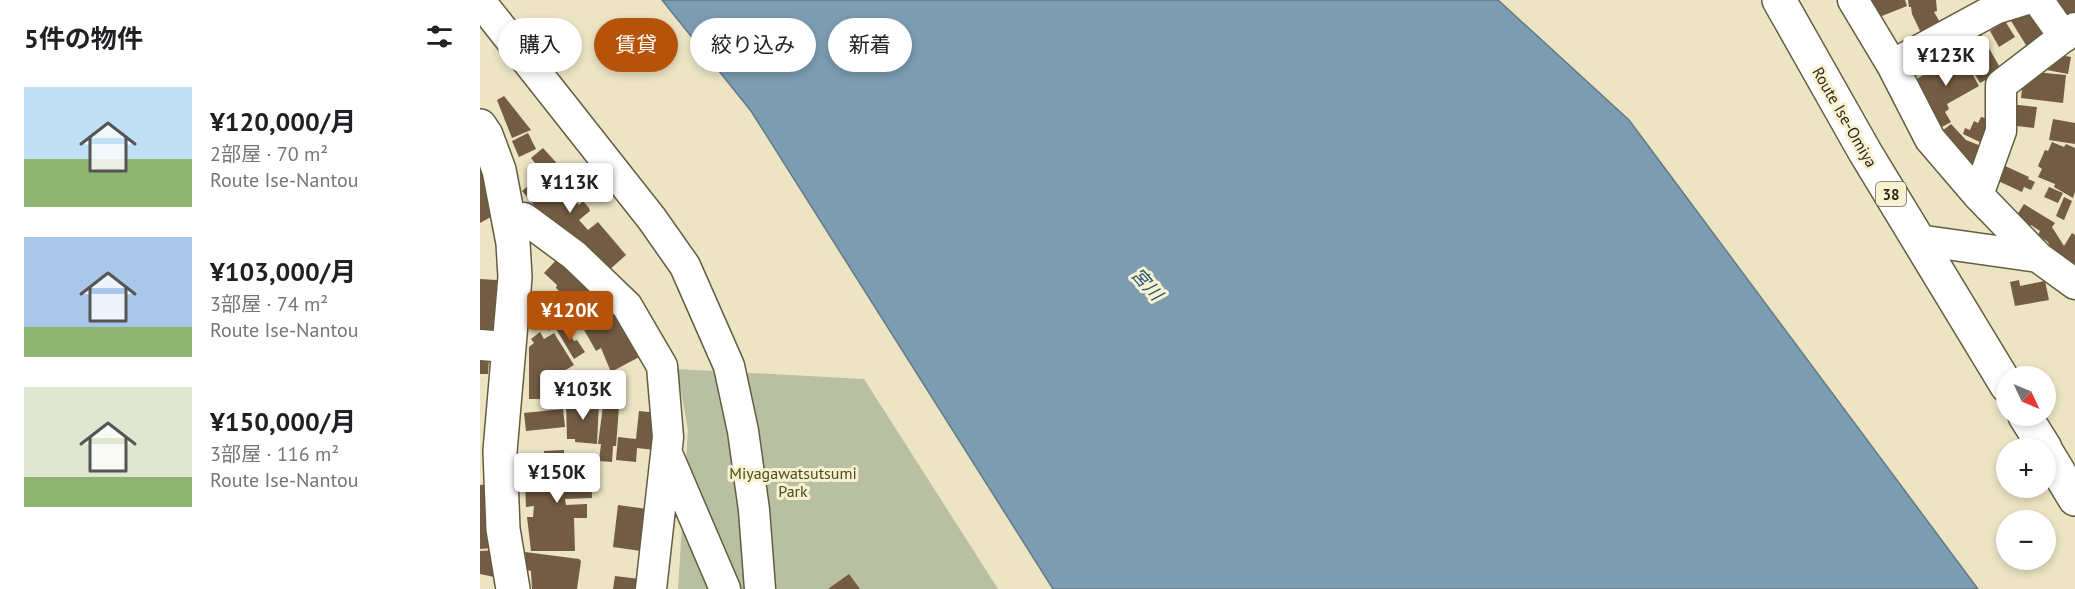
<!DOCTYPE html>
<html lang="ja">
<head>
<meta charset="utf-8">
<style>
	body { margin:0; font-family:"PT Sans","Noto Sans JP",sans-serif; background:#f6f6f6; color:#202124; height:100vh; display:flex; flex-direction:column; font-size:22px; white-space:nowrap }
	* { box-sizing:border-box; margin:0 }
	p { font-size:20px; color:#757577 }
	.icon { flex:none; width:33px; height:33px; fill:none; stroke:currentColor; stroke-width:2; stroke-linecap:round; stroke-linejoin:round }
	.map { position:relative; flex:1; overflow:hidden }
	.sheet { display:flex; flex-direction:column; background:#fff; width:480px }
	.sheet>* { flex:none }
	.hud { position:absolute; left:18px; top:18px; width:570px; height:54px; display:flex; gap:12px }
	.needle { width:39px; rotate:134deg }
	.buttons { position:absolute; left:1516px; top:366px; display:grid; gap:12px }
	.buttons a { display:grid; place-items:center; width:60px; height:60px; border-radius:50%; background:#fff; box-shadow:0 3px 9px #0003; font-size:30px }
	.price { position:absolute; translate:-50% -51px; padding:0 14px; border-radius:6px; background:#fff; color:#222; font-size:20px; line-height:39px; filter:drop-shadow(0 2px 3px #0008) }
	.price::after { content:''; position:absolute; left:50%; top:36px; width:18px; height:14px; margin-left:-9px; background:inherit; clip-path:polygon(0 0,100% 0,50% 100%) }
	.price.on { background:#b45309; color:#fff }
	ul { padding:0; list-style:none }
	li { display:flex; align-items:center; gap:18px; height:150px; padding:0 24px }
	li span { display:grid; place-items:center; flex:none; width:168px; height:120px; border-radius:0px; color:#555 }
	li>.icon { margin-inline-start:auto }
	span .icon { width:72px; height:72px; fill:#fffc; stroke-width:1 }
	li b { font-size:26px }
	h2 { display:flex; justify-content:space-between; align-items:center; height:72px; padding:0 24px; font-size:26px }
	.pill { padding:0 21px; border-radius:27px; background:#fff; box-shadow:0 3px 9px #0003; font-size:21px; line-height:54px }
	.pill.on { background:#b45309; color:#fff }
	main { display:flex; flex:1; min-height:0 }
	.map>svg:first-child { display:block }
	.green { fill:#b9bfa2 }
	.water { fill:#7b9cb1; stroke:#637984; stroke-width:1.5 }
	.building { fill:#735c43 }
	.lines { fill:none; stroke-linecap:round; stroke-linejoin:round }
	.minor-casing { stroke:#635c3f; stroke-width:33 }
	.major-casing { stroke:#635c3f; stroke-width:36 }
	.minor { stroke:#fff; stroke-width:30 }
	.major { stroke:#fff; stroke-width:33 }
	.labels { text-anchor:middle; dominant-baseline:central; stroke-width:6; stroke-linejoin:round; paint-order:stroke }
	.shield { fill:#f9f1cf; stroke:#696452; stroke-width:1.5 }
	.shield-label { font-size:15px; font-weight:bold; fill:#2b281c }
	.street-label { font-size:16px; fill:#2b281c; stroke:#f9f1cf }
	.park-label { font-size:16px; fill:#464e17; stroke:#f9f1cf }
	.water-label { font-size:18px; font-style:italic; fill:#1b5473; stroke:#f9f1cf }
</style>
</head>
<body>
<main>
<section class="sheet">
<h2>5件の物件<svg class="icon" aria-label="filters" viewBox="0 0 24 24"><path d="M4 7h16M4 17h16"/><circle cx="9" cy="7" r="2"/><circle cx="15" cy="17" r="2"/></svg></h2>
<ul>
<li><span style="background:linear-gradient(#bfe0f5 60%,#8fb573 0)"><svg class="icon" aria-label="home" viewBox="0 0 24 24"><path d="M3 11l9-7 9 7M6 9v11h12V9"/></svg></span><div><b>¥120,000/月</b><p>2部屋 · 70 m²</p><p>Route Ise-Nantou</p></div></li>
<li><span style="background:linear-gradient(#a9c7e8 75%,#8fb573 0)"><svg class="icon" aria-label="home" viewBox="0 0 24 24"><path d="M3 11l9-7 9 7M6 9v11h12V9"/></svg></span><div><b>¥103,000/月</b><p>3部屋 · 74 m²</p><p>Route Ise-Nantou</p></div></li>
<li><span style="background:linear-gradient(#dfe7d0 75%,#8fb573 0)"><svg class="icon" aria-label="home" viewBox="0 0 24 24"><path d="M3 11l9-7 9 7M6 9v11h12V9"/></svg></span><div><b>¥150,000/月</b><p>3部屋 · 116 m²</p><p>Route Ise-Nantou</p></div></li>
</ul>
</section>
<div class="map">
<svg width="1595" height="589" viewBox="0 0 1595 589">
	<rect width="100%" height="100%" fill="#ece4c3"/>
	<path class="green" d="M197,369l187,10 134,210h-320l10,-159z"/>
	<path class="water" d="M182,0h836l131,120 349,469h-925l-302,-478z"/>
	<path class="building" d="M1384,0h41l2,6 -30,12z
		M1428,0h28l1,11 -3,1 7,12 -19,11 -10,-21 -1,-7h-2z
		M1572,0h23v17l-13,8z
		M1553,3l19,34 -23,13 -21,-34z
		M1525,21l10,16 -16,10 -9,-16z
		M1498,29l24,42 -22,12 -11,-19 4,-3 -12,-23z
		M1481,54l18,32 -32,18 2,5 -4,3 6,10 -11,6 -27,-47z
		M1574,54l17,3 -3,17 -32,-6z
		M1544,71l42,4 -3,28 -42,-5z
		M24,96l27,34 -19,8 -15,-38z
		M1530,104l27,3 -3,21 -26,-3z
		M1516,110l-12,34 -21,-10 2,-6 5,2 4,-9 4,2 3,-6 4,1 1,-5z
		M1573,119l22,4v21l-26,-4z
		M1471,124l15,16 15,6 -7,28 -32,-43z
		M48,133l8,16 -17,8 -7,-16z
		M1572,142l12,5 2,-3 9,4v44l-2,6 -19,-11 1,-3 -17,-7 4,-8 -4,-3 7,-16 3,1z
		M63,148l19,21 -3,3 13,15 -4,4 11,14 4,-4 6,7 1,3 -11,9 9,10 10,-8 28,33 -18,16 -47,-35 -39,-45 12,-10 3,3 9,-7 -15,-19z
		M0,161l18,52 -18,10z
		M1523,165l26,12 -1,2 7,3 -4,8 -7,-3 -2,5 -26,-12z
		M1569,187l14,6 -5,10 -14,-6z
		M1584,197l8,4 -8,19 -8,-4z
		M1544,204l31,19 -3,4 12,19 8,-13 3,2v31l-21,-10 -6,-14 -10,-7 2,-4 -9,-6 -2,3 -14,-10z
		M80,256l34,31 -14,15 -12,-10 -4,4 -8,-8 1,-3 -13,-12z
		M0,279l17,1 -4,50 -13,-1z
		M1539,280l1,6 25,-5 4,19 -34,6 -5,-24z
		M111,302l5,9 9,-6 6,9 4,-2 11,20 -1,2 3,4 4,-2 11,19 -32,17 -10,-24 -5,3 -21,-37z
		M58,306l19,17 -8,8 -18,-16z
		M83,324l11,17 3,-1 8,12 -11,7 -18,-30z
		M60,332l4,7 10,-6 20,32 -20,12v22h-25v-52l5,-4 -3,-4z
		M0,359h9l-1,15h-8z
		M88,374l1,4 9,-4 6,18 -21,8 -8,-21z
		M104,399l15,3 -2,42 -22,-2v-3h-8l-1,-38z
		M123,406l16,1 -3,39h-3l-1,16 -13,-1 2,-17h-3z
		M83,409l2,18 -39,4 -2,-18z
		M159,411l19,2 -3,37 -18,-2 -1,14 -20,-2 2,-23 18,2z
		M84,450v17l27,-1 1,32 -27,1 1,6 21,-1v14h-13l1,33h-44l-4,-34h6l1,-11 -8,1 -1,-24h23l-1,-12h-3v-20z
		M10,484l4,64 -14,1v-64z
		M138,505l29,4 -6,42 -28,-4z
		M16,550l3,28 -19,-4v-23z
		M45,552l54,7 2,2 -4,28h-45l-1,-18 -4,-1z
		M369,574l11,15h-32z
		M135,576l25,3 -1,10h-26z"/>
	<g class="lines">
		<defs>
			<path id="minor" d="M1373,0l39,65 38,74 48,56 60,62
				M1558,0l26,37
				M0,1l172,218 33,47 44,100 14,65 11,79 6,79
				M1412,65l103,-56 29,-9
				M1498,195l23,-64v-46l74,-57
				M44,218l50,37 53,51 35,60 6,71 -17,152
				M1438,240l120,17 37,27
				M0,345l27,2
				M188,456l57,133"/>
			<path id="major" d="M1299,0l86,152 142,234
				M0,126l6,9 13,35 14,73 2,34 -15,174 3,78 10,60
				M1545,416l20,32
				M1566,451l29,48"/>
		</defs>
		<use href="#minor" class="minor-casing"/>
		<use href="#major" class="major-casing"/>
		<use href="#minor" class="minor"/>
		<use href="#major" class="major"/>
	</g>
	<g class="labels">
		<rect class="shield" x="1396" y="182" width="30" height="24" rx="4.5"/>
		<g class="shield-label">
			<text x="1411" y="194">38</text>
		</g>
		<g class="street-label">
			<text transform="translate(1365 117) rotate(60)">Route Ise-Omiya</text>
		</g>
		<g class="park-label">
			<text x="313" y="473">Miyagawatsutsumi<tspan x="313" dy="18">Park</tspan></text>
		</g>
		<g class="water-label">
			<text transform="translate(667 284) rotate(48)">宮川</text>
		</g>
	</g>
</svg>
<div class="buttons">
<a><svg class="needle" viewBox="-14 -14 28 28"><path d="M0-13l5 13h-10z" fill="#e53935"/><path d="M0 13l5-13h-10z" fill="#757577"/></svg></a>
<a>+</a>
<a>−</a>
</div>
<b class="price" style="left:1466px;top:87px">¥123K</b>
<b class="price" style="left:90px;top:214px">¥113K</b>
<b class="price on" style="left:90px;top:342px">¥120K</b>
<b class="price" style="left:103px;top:421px">¥103K</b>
<b class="price" style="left:77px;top:504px">¥150K</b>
<div class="hud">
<a class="pill">購入</a>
<a class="pill on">賃貸</a>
<a class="pill">絞り込み</a>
<a class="pill">新着</a>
</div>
</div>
</main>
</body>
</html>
